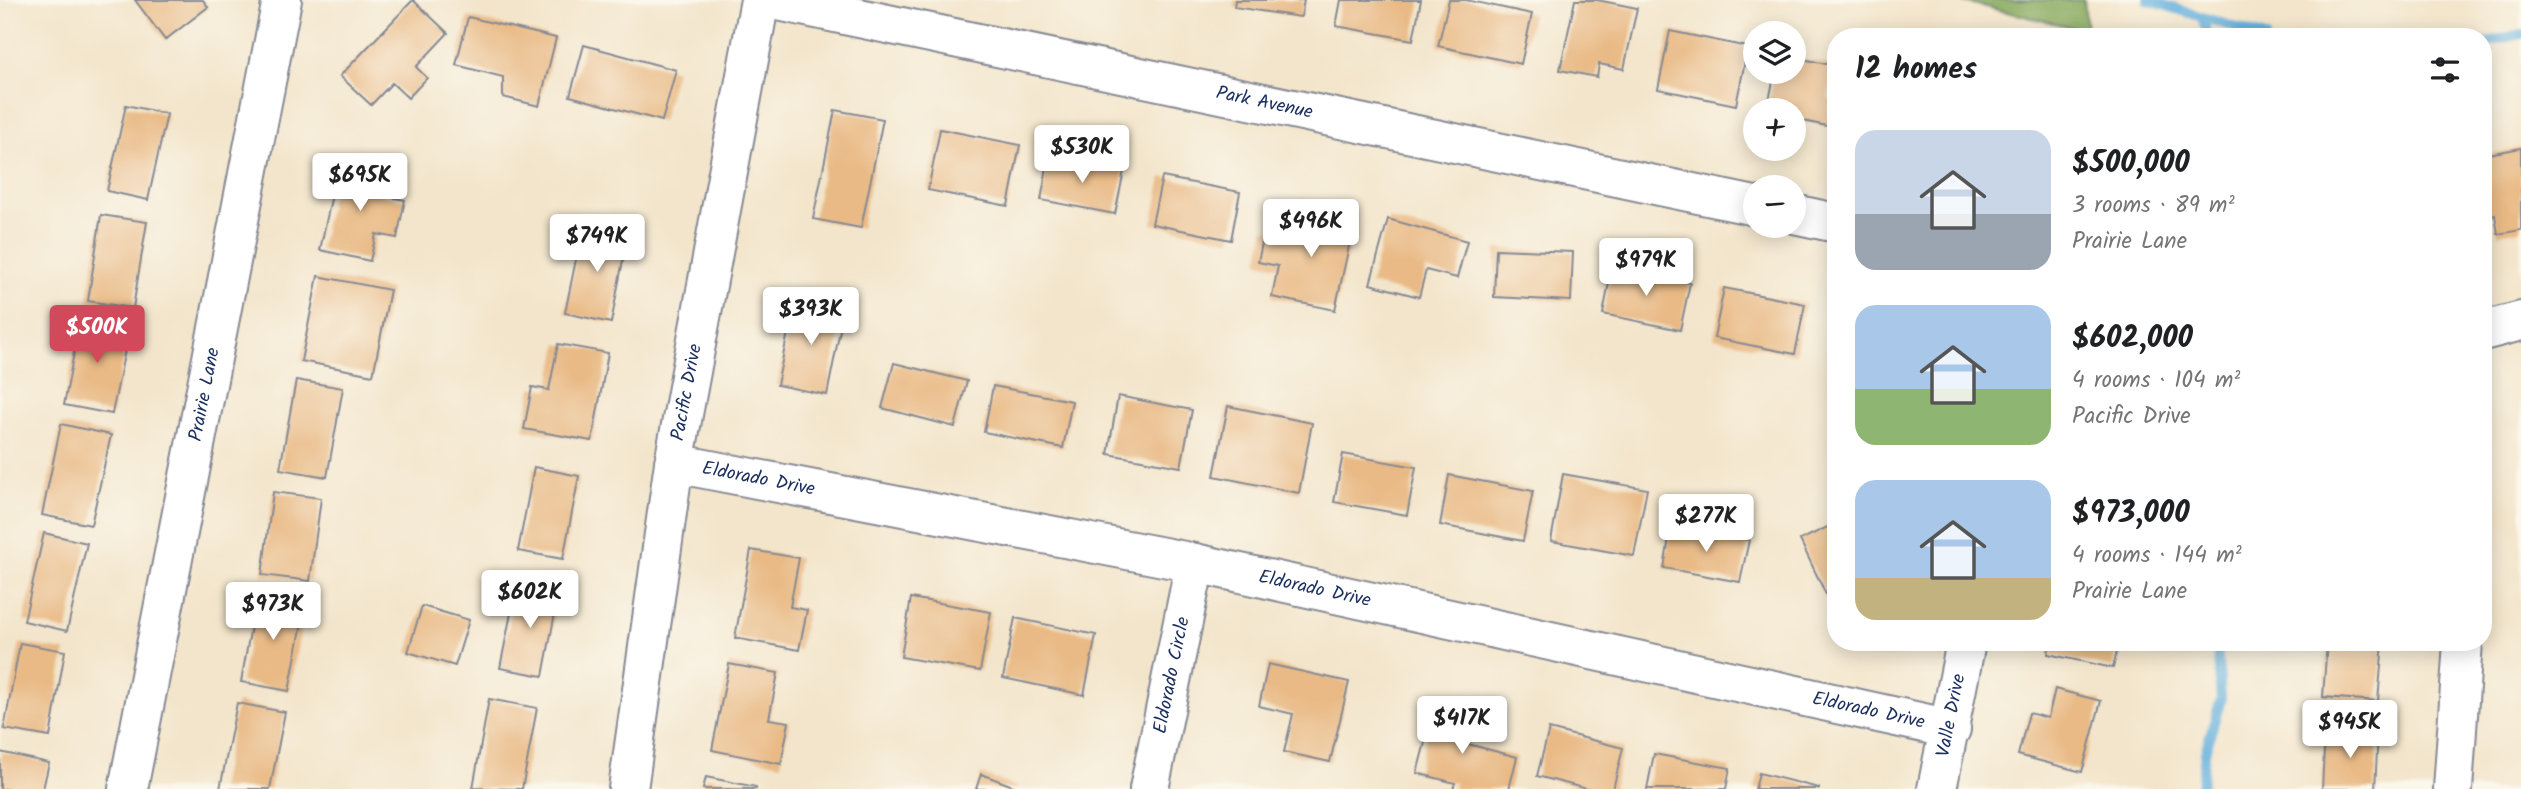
<!DOCTYPE html>
<html lang="en">
<head>
<meta charset="utf-8">
<style>
	body { margin:0; font-family:Kalam,sans-serif; background:#f6f6f6; color:#202124; height:100vh; display:flex; flex-direction:column; font-size:26px; white-space:nowrap }
	* { box-sizing:border-box; margin:0 }
	p { font-size:23px; color:#757577 }
	.icon { flex:none; width:38px; height:38px; fill:none; stroke:currentColor; stroke-width:2; stroke-linecap:round; stroke-linejoin:round }
	.map { position:relative; flex:1; overflow:hidden }
	.details { position:absolute; left:1827px; top:28px; width:665px; height:623px; display:flex; flex-direction:column; background:#fff; border-radius:28px; box-shadow:0 4px 18px #0003 }
	.details>* { flex:none }
	.buttons { position:absolute; left:1743px; top:21px; display:grid; gap:14px }
	.buttons a { display:grid; place-items:center; width:63px; height:63px; border-radius:50%; background:#fff; box-shadow:0 4px 18px #0003; font-size:35px }
	.price { position:absolute; translate:-50% -60px; padding:0 16px; border-radius:7px; background:#fff; color:#222; font-size:23px; line-height:46px; filter:drop-shadow(0 2px 4px #0008) }
	.price::after { content:''; position:absolute; left:50%; top:42px; width:21px; height:16px; margin-left:-10px; background:inherit; clip-path:polygon(0 0,100% 0,50% 100%) }
	.price.on { background:#d1495b; color:#fff }
	ul { padding:0; list-style:none }
	li { display:flex; align-items:center; gap:21px; height:175px; padding:0 28px }
	li span { display:grid; place-items:center; flex:none; width:196px; height:140px; border-radius:21px; color:#555 }
	li>.icon { margin-inline-start:auto }
	span .icon { width:84px; height:84px; fill:#fffc; stroke-width:1 }
	li b { font-size:30px }
	h2 { display:flex; justify-content:space-between; align-items:center; height:84px; padding:0 28px; font-size:30px }
	.map>svg:first-child { display:block }
	.forest { fill:#88aa5f; stroke:#526c5e; stroke-width:2 }
	.lines { fill:none; stroke-linecap:round; stroke-linejoin:round }
	.stream { stroke:#63b0dd; stroke-width:10 }
	.building { fill:#e9ba85 }
	.minor-casing { stroke:#878a94; stroke-width:42 }
	.minor { stroke:#fff; stroke-width:38 }
	.labels { text-anchor:middle; dominant-baseline:central; stroke-width:5; stroke-linejoin:round; paint-order:stroke }
	.street-label { font-size:19px; fill:#1b2f5e; stroke:#fbf7ec }
</style>
</head>
<body>
<div class="map">
<svg width="2521" height="789" viewBox="0 0 2521 789">
	<rect width="100%" height="100%" fill="#fbf7ec"/>
	<filter id="ink" filterUnits="userSpaceOnUse"><feTurbulence type="fractalNoise" baseFrequency=".0143" numOctaves="2"/><feDisplacementMap in="SourceGraphic" scale="14" xChannelSelector="R" yChannelSelector="G"/><feConvolveMatrix kernelMatrix="1 2 1 2 8 2 1 2 1" color-interpolation-filters="sRGB"/></filter>
	<filter id="wash" filterUnits="userSpaceOnUse"><feTurbulence type="fractalNoise" baseFrequency=".00686" numOctaves="4" result="noise"/><feDisplacementMap in="SourceGraphic" scale="28" xChannelSelector="R" yChannelSelector="G"/><feGaussianBlur stdDeviation="1.57" result="paint"/><feColorMatrix in="noise" values="0 0 0 0 0 0 0 0 0 0 0 0 0 0 0 0 0 1.4 0 .05"/><feComposite in="paint" operator="in"/></filter>
	<g filter="url(#wash)">
		<rect width="100%" height="100%" fill="#f3e5cb"/>
		<path class="forest" d="M1956,0h128l3,31z"/>
		<g class="lines">
			<path class="stream" d="M2148,0l118,37
				M2202,17l6,20
				M2483,43l38,-9
				M2201,789l4,-37 16,-53 -4,-57"/>
		</g>
		<g id="blocks">
			<path class="building" d="M135,0h68l5,7 -43,33z
				M413,0l35,33 -32,34 11,11 -19,20 -16,-15 -21,22 -31,-29z
				M1235,0h69l-3,17 -67,-10z
				M1341,0h80l-8,40 -77,-14z
				M1449,0h17l66,14 -11,50 -83,-18z
				M1575,0h22l40,8 -13,61 -25,-5 -2,13 -37,-7z
				M468,17l88,21 -17,68 -36,-9v-20l-47,-12z
				M1670,31l78,16 -12,58 -78,-16z
				M584,45l92,25 -14,51 -92,-25z
				M1794,57l41,9 -7,32 8,1v29l-42,-9v-9h-27l8,-38h19z
				M126,105l41,9 -19,86 -41,-9z
				M835,110l48,9 -22,109 -48,-9z
				M940,129l80,16 -12,61 -80,-16z
				M2521,148v82l-23,4 -3,-19 -12,3v-63z
				M1049,156l75,15 -9,43 -74,-14z
				M339,162l46,10 -5,23 25,5 -8,38 -21,-4 -6,27 -50,-11z
				M1162,177l78,15 -9,48 -79,-16z
				M1316,205l40,9 -21,96 -63,-13 6,-31 -20,-4 7,-33 44,10z
				M101,215l46,7 -14,86 -45,-7z
				M1388,219l79,22 -10,37 -31,-8 -7,27 -49,-13z
				M583,225l45,9 -17,89 -46,-10z
				M1496,249l77,3 -2,49 -77,-4z
				M1612,267l78,16 -10,47 -77,-16z
				M318,276l72,14 -17,85 -72,-14z
				M1724,288l81,16 -10,50 -81,-16z
				M795,299l49,11 -17,85 -50,-10z
				M81,316l49,9 -18,89 -48,-9z
				M558,344l50,9 -16,88 -68,-12 8,-42 17,3z
				M894,363l73,18 -12,46 -73,-19z
				M296,380l47,8 -16,89 -47,-8z
				M993,386l79,15 -9,47 -79,-16z
				M1118,396l74,14 -11,57 -73,-13z
				M1228,406l84,17 -13,70 -85,-17z
				M61,424l50,11 -20,90 -49,-10z
				M1343,454l73,13 -9,48 -73,-13z
				M534,467l45,9 -16,83 -45,-8z
				M1563,474l84,15 -13,67 -83,-15z
				M1449,475l84,16 -10,50 -83,-16z
				M273,492l48,6 -11,83 -48,-6z
				M1836,523v77l-6,3 -30,-63z
				M1671,526l78,14 -9,42 -76,-14z
				M44,533l43,10 -20,88 -43,-10z
				M751,550l48,8 -9,49 17,3 -8,40 -64,-12z
				M517,583l42,9 -16,84 -43,-8z
				M257,593l49,9 -17,89 -48,-9z
				M911,598l80,14 -11,59 -79,-14z
				M422,606l47,14 -14,46 -47,-14z
				M1015,618l81,17 -12,60 -81,-17z
				M2050,642h69l-6,26 -65,-14z
				M2327,642h56l-5,59 -55,-4z
				M20,643l45,8 -15,86 -46,-8z
				M729,664l49,9 -9,46 20,3 -8,42 -69,-14z
				M1268,664l81,18 -19,80 -46,-10 9,-38 -34,-8z
				M2055,689l46,12 -19,71 -64,-17 11,-42 19,5z
				M489,699l48,9 -15,81 -49,-1z
				M237,703l48,9 -15,77h-50z
				M1434,708l36,9 -6,26 53,14 -8,32h-56l2,-6 -38,-10z
				M1549,729l74,19 -10,41h-26l-50,-13z
				M2325,730l53,3 -3,56h-53z
				M0,752l49,11 -6,26h-43z
				M1654,754l76,14 -4,21h-79z
				M1759,773l60,15v1h-64z
				M981,774l40,15h-45z
				M706,777l50,10v2h-53z"/>
		</g>
	</g>
	<g filter="url(#ink)">
		<use href="#blocks" fill-opacity="0" stroke="#878a94" stroke-width="2"/>
		<g class="lines">
			<defs>
				<g id="minor">
					<path id="s1" d="M773,0l982,206"/>
					<path d="M1794,214l42,9"/>
					<path d="M2483,331l38,-10"/>
					<path id="s2" d="M674,463l521,100 756,166"/>
					<path id="s3" d="M128,789l154,-789"/>
					<path id="s4" d="M628,789l46,-326 86,-463"/>
					<path id="s5" d="M1149,789l46,-226"/>
					<path id="s6" d="M1937,789l29,-147"/>
					<path d="M2453,789l10,-147"/>
				</g>
			</defs>
			<use href="#minor" class="minor-casing"/>
			<use href="#minor" class="minor"/>
		</g>
	</g>
	<g class="labels">
		<g class="street-label">
			<text stroke="none"><textPath href="#s1" startOffset="502">Park Avenue</textPath></text>
			<text stroke="none"><textPath href="#s4" startOffset="401">Pacific Drive</textPath></text>
			<text stroke="none"><textPath href="#s3" startOffset="402">Prairie Lane</textPath></text>
			<text stroke="none"><textPath href="#s2" startOffset="86">Eldorado Drive</textPath></text>
			<text stroke="none"><textPath href="#s2" startOffset="653">Eldorado Drive</textPath></text>
			<text stroke="none"><textPath href="#s5" startOffset="116">Eldorado Circle</textPath></text>
			<text stroke="none"><textPath href="#s2" startOffset="1220">Eldorado Drive</textPath></text>
			<text stroke="none"><textPath href="#s6" startOffset="75">Valle Drive</textPath></text>
		</g>
	</g>
</svg>
<div class="buttons">
<a><svg class="icon" aria-label="layers" viewBox="0 0 24 24"><path d="M12 4l9 5-9 5-9-5zM3 14l9 5 9-5"/></svg></a>
<a>+</a>
<a>−</a>
</div>
<b class="price" style="left:1082px;top:185px">$530K</b>
<b class="price" style="left:360px;top:213px">$695K</b>
<b class="price" style="left:1311px;top:259px">$496K</b>
<b class="price" style="left:597px;top:274px">$749K</b>
<b class="price" style="left:1646px;top:298px">$979K</b>
<b class="price" style="left:811px;top:347px">$393K</b>
<b class="price on" style="left:97px;top:365px">$500K</b>
<b class="price" style="left:1706px;top:554px">$277K</b>
<b class="price" style="left:530px;top:630px">$602K</b>
<b class="price" style="left:273px;top:642px">$973K</b>
<b class="price" style="left:1462px;top:756px">$417K</b>
<b class="price" style="left:2350px;top:760px">$945K</b>
<section class="details">
<h2>12 homes<svg class="icon" aria-label="filters" viewBox="0 0 24 24"><path d="M4 7h16M4 17h16"/><circle cx="9" cy="7" r="2"/><circle cx="15" cy="17" r="2"/></svg></h2>
<ul>
<li><span style="background:linear-gradient(#c9d6e8 60%,#9aa5b1 0)"><svg class="icon" aria-label="home" viewBox="0 0 24 24"><path d="M3 11l9-7 9 7M6 9v11h12V9"/></svg></span><div><b>$500,000</b><p>3 rooms · 89 m²</p><p>Prairie Lane</p></div></li>
<li><span style="background:linear-gradient(#a9c7e8 60%,#8fb573 0)"><svg class="icon" aria-label="home" viewBox="0 0 24 24"><path d="M3 11l9-7 9 7M6 9v11h12V9"/></svg></span><div><b>$602,000</b><p>4 rooms · 104 m²</p><p>Pacific Drive</p></div></li>
<li><span style="background:linear-gradient(#a9c7e8 70%,#c2b280 0)"><svg class="icon" aria-label="home" viewBox="0 0 24 24"><path d="M3 11l9-7 9 7M6 9v11h12V9"/></svg></span><div><b>$973,000</b><p>4 rooms · 144 m²</p><p>Prairie Lane</p></div></li>
</ul>
</section>
</div>
</body>
</html>
